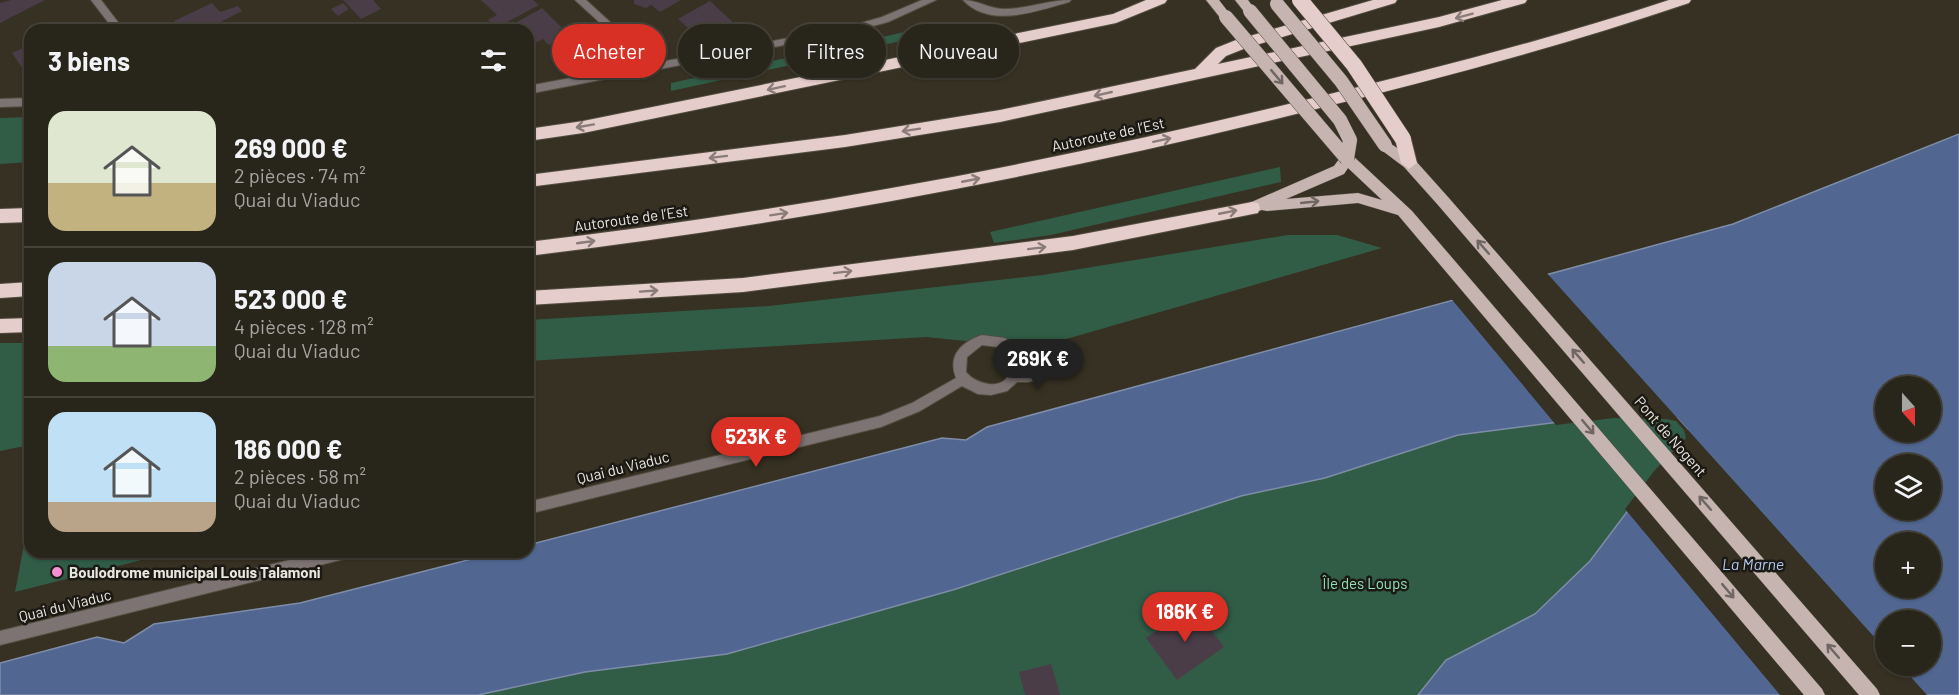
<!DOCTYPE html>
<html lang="fr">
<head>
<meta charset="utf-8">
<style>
	body { margin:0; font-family:Barlow,sans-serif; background:#343127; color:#f1f3f6; height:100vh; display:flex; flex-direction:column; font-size:22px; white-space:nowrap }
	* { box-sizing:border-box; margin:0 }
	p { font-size:20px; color:#a5a5a2 }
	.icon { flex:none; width:33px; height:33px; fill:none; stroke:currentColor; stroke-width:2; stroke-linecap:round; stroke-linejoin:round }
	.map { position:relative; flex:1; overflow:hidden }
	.sheet { position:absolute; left:24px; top:24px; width:510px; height:534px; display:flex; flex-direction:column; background:#28251a; border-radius:18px; box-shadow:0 2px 4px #0004,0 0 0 2px #444239 }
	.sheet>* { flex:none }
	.guide { position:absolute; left:552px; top:24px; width:570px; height:54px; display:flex; gap:12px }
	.needle { width:39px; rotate:159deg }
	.controls { position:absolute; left:1875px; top:376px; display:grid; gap:12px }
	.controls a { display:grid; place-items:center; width:66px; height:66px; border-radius:50%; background:#28251a; box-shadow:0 2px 4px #0004,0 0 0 2px #444239; font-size:30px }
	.price { position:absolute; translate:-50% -51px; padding:0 14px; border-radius:21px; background:#d93025; color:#fff; font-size:20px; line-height:39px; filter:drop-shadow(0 2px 3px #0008) }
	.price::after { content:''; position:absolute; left:50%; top:36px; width:18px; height:14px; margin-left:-9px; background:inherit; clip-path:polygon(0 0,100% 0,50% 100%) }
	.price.current { background:#222; color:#fff }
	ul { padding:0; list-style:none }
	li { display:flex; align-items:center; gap:18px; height:150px; padding:0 24px }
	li+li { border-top:2px solid #444239 }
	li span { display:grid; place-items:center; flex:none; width:168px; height:120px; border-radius:18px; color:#555 }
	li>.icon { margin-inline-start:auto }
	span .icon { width:72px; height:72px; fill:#fffc; stroke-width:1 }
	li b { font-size:26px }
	h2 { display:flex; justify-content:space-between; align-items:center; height:72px; padding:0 24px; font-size:26px }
	.pill { padding:0 21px; border-radius:27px; background:#28251a; box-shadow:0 2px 4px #0004,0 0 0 2px #444239; font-size:21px; line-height:54px }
	.pill.current { background:#d93025; color:#fff }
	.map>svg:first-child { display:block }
	.green { fill:#315d47 }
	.water { fill:#516791; stroke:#7f8da8; stroke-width:1.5; fill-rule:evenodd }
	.pier { fill:#363122 }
	.building { fill:#4a3d48 }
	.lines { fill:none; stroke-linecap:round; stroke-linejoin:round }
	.street-casing { stroke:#534e40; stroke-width:2 }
	.primary-casing { stroke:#534e40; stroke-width:1 }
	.highway-casing { stroke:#534e40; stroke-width:2 }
	.street { fill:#7c7372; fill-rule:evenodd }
	.primary { fill:#c6b4b1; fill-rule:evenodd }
	.highway { fill:#e4cdca; fill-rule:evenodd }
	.primary-bridge-casing { stroke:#534e40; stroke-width:15; stroke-linecap:butt }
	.highway-bridge-casing { stroke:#534e40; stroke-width:17; stroke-linecap:butt }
	.primary-bridge { stroke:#c6b4b1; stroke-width:14 }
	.highway-bridge { stroke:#e4cdca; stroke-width:16 }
	.oneway { stroke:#8a7c78 }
	.oneway2 { stroke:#706662 }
	.poi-dot { fill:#f591d2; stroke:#1b1913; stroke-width:2 }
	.labels { text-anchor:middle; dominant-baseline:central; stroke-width:5; stroke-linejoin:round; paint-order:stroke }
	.street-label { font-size:15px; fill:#e9e6dd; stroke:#1b1913 }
	.poi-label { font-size:15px; font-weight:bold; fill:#e9e6dd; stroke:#1b1913; text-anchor:start }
	.park-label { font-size:15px; fill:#8fe2b7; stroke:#1b1913 }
	.water-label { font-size:16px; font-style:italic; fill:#b5caf2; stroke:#1b1913 }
</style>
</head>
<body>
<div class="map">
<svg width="1959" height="695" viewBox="0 0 1959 695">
	<rect width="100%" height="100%" fill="#363122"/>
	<path class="green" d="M946,23l15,5 -290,63v-8z
		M30,117v45l-30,2v-46z
		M1280,167l1,15 -230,53 -57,8 -4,-11z
		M1288,235h49l45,13 -347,100 -109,-11 -398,24v-41l241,-14 274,-31z
		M0,343h30v102l-30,6z
		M1614,415l63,3 10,11 2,10 -32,33 -67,89 -55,53 -89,46 -28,35h-940l107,-23 656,-176 84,-18 133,-43z
		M30,513v39h143l-158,40z"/>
	<path class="water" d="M1959,134v561h-541l28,-35 89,-46 55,-53 67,-89 32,-33 -2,-10 -10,-11 -63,-3 -156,20 -133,43 -84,18 -285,93 -229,65 -142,18 -107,23h-478v-32l97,-26 27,6 30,-19 146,-21 199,-51h29v-7l414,-107 24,2 21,-13 746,-203zM1886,387h44v45h-44zM1886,465h44v45h-44zM1886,543h44v45h-44zM1886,621h44v45h-44z"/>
	<path class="pier" d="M1545,271l340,378 1,17h15l26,29h-147l-155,-186 30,-39 31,-32 -2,-8 -8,-9 -10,-2 -52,-1 -58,7 -107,-129z"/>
	<path class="building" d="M11,0h34l-45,23v-20z
		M343,0h30l8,9 -20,10z
		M481,0h52l6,5 -43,23 -8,-8 9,-5z
		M634,0h47l-21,12 -9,-7 -5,3 -12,-4z
		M710,1l27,25 -19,7 -6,-5 -15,8 -19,-17z
		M212,3l8,9 18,-6 4,5 -37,19h-23l-8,-9z
		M343,3l6,6 -11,7 -7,-7z
		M542,8l20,20 -4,2 7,6 -16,9 -6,-6 -6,3 -20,-20z
		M30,45v20l-7,4 -11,-16z
		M1193,606l31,41 -47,33 -31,-42z
		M1051,664l9,31h-35l-6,-23z"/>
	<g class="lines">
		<defs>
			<path id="street" d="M91,0h10l23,30h-10z
				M575,0h11l69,63 192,-36 35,-10 40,-17h14l-48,22 -41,11 -187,36 -5,3 -4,-2 -123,24v-8l117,-22z
				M963,0c15,0 26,9 41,9 23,0 44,-9 67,-9l-2,2c-32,9 -79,27 -106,-2z
				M30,98v8l-30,1v-8z
				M982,335l23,3 14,11 4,20 -1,3 35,-7 4,1 2,4 -2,4 -4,1 -29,7h-11l-10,9 -16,4 -13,-1 -16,-8 -42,25 -39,16 -353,87v-12l352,-86 32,-13 44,-25c-9,-23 6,-36 26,-43zM982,345l16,2 11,8c1,5 2,11 1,15 -4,22 -34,15 -44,2l1,-15z
				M322,552h33l-2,5 -5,1 -348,87v-14z"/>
			<path id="primary" d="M1206,0h13l13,17 -2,3h-8z
				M1235,0h13l8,11 -2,3h-8z
				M1385,140l29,19 34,38 429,492 3,6h-21l-421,-490 -34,-38 -24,-18 -2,-4z
				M1347,154l5,1 60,56 410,478 3,6h-21l-406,-480 -40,-12 -91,8 -5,-1 -10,3 -5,-1 -2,-4 2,-4 87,-38 8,-11zM1348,168l34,32 -24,-7 -72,6 58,-25z"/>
			<path id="highway" d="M1146,0h21l-2,3 -49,20 -533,110 -55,8v-12l55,-8 530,-107z
				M1373,0h24l-2,3 -149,45 -20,8 -8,8 221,-47 63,-17h25l-2,3 -86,24 -439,95 -155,25 -317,40v-12l317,-40 155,-25 195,-41 21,-21 20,-8z
				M1669,0h22l-2,3c-126,43 -256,77 -385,109 -256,64 -514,112 -776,144v-14c261,-31 518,-78 773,-141 124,-30 247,-61 368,-101z
				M1403,133l8,6 6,24 -8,6 -8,-6 -6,-24z
				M1252,202l6,1 2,5 -2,5 -185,37 -330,42 -215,13v-14l215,-13 330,-42z
				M30,208v14l-30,1v-14z
				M30,282v14l-30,2v-14z
				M30,318v14l-30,1v-14z"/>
		</defs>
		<use href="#street" class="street-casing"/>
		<use href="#primary" class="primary-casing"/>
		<use href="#highway" class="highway-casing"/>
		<use href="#street" class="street"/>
		<use href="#primary" class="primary"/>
		<use href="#highway" class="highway"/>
		<defs>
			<path id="primary-bridge" d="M1277,4l64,77 44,64
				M1250,11l90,109 10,20 -3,19
				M1226,17l121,142"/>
			<path id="highway-bridge" d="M1300,0l54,65 49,74"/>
		</defs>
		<use href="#primary-bridge" class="primary-bridge-casing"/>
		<use href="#highway-bridge" class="highway-bridge-casing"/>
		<use href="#primary-bridge" class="primary-bridge"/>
		<use href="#highway-bridge" class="highway-bridge"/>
	</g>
	<defs><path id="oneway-shaft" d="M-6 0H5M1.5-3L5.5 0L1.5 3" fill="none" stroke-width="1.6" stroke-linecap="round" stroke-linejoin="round" transform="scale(1.5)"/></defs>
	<g class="oneway">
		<use href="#oneway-shaft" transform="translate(1464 16) rotate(165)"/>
		<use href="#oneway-shaft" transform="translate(776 88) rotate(168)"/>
		<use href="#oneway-shaft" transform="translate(1103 94) rotate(167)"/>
		<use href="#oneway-shaft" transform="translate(585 126) rotate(170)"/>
		<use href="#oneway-shaft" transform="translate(911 130) rotate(171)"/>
		<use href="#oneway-shaft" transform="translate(1162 140) rotate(-12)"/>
		<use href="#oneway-shaft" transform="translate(718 157) rotate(173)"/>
		<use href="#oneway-shaft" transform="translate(971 180) rotate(-11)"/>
		<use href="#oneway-shaft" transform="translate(1228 212) rotate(-11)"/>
		<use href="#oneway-shaft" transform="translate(779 214) rotate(-9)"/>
		<use href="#oneway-shaft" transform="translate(586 242) rotate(-8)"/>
		<use href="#oneway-shaft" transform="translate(1037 248) rotate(-7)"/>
		<use href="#oneway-shaft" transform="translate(843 272) rotate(-7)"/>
		<use href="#oneway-shaft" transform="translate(649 291) rotate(-4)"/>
	</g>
	<g class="oneway2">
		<use href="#oneway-shaft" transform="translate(1277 77) rotate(50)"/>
		<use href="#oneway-shaft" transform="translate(1310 202) rotate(-6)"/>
		<use href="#oneway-shaft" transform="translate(1483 247) rotate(-131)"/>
		<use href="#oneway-shaft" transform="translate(1578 356) rotate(-131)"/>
		<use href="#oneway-shaft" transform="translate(1588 427) rotate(50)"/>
		<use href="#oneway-shaft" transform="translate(1705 503) rotate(-131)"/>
		<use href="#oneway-shaft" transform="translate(1728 591) rotate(50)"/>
		<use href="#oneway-shaft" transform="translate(1833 651) rotate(-131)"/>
	</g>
	<circle class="poi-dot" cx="57" cy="572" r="6"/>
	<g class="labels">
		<g class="street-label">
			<text transform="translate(1108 134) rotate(-12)">Autoroute de l’Est</text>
			<text transform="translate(631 218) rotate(-8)">Autoroute de l’Est</text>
			<text transform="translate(1671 436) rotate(49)">Pont de Nogent</text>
			<text transform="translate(623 467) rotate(-14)">Quai du Viaduc</text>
			<text transform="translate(65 605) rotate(-14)">Quai du Viaduc</text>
		</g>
		<g class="poi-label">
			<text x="69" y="572">Boulodrome municipal Louis Talamoni</text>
		</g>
		<g class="park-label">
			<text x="1365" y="583">Île des Loups</text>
		</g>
		<g class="water-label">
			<text x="1753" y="563">La Marne</text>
		</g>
	</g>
</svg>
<div class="controls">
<a><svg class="needle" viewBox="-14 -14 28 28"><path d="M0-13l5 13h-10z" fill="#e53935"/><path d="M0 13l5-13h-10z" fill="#a5a5a2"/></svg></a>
<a><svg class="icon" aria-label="layers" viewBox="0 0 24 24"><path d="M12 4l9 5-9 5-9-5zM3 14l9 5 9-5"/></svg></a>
<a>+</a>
<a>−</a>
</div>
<b class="price current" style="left:1038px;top:390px">269K €</b>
<b class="price" style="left:756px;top:468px">523K €</b>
<b class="price" style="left:1185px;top:643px">186K €</b>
<div class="guide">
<a class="pill current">Acheter</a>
<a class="pill">Louer</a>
<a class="pill">Filtres</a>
<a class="pill">Nouveau</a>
</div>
<section class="sheet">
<h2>3 biens<svg class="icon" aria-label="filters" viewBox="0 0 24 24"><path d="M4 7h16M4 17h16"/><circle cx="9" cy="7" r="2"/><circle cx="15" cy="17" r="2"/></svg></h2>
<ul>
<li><span style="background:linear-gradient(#dfe7d0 60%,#c2b280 0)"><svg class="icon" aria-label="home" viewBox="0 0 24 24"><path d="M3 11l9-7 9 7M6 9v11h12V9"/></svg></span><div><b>269 000 €</b><p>2 pièces · 74 m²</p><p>Quai du Viaduc</p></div></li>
<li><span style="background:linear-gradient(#c9d6e8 70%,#8fb573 0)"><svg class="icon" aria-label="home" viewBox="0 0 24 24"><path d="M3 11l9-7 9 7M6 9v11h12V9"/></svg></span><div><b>523 000 €</b><p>4 pièces · 128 m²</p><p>Quai du Viaduc</p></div></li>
<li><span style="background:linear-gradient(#bfe0f5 75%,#b9a48a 0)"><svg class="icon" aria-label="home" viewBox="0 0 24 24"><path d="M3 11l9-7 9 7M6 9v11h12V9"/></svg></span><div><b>186 000 €</b><p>2 pièces · 58 m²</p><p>Quai du Viaduc</p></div></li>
</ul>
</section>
</div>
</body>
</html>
